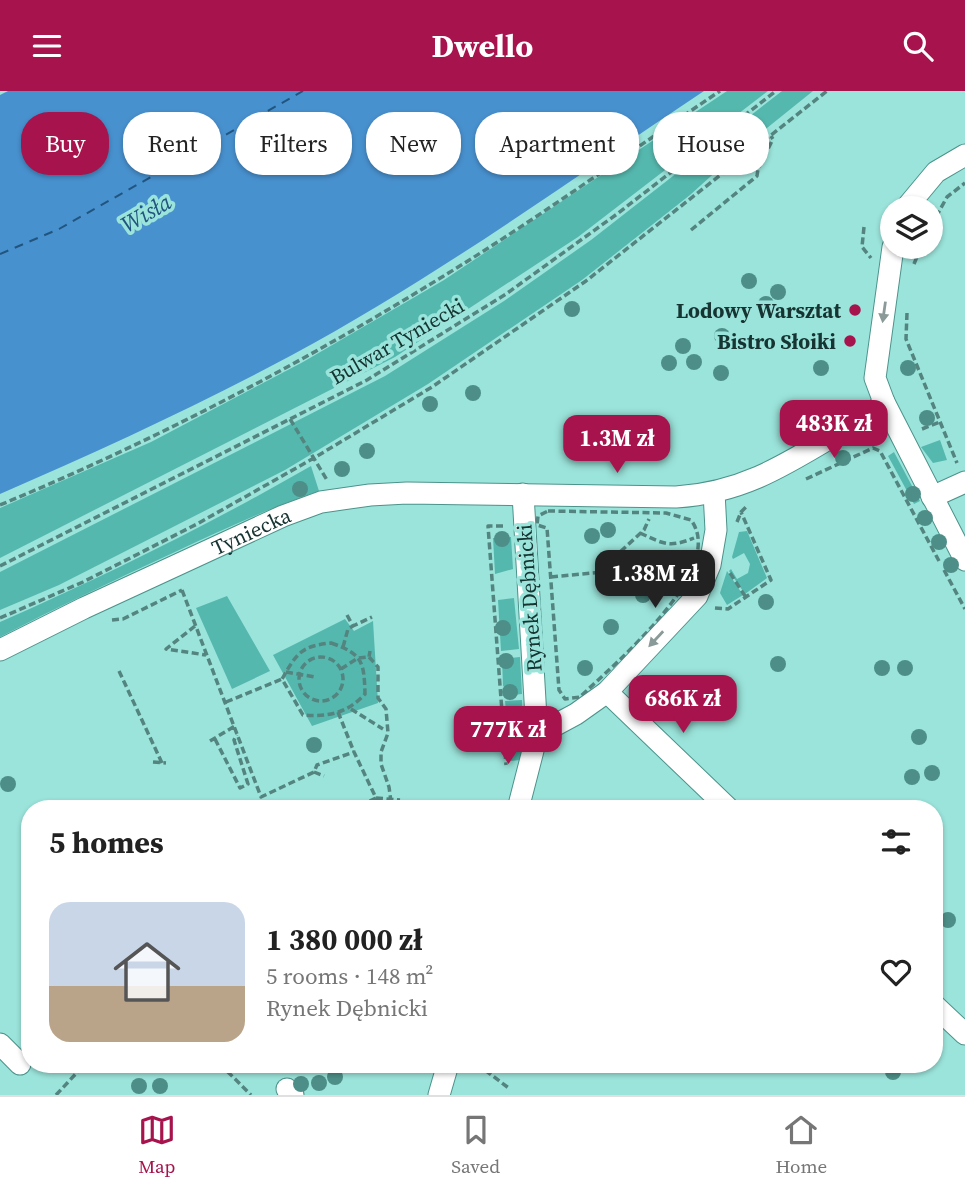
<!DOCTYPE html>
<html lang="en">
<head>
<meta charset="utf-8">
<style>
	body { margin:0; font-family:"Source Serif 4",serif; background:#f2f2f2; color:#222; height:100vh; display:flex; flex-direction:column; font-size:26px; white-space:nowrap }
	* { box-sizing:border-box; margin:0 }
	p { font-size:23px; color:#767676 }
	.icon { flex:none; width:38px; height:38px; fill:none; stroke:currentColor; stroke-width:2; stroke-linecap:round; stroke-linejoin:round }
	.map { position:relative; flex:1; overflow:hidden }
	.details { position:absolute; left:21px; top:709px; width:922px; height:273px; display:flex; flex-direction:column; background:#fff; border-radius:28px; box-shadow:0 2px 5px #0004 }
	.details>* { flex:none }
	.banner { position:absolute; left:21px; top:21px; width:924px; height:63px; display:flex; gap:14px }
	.buttons { position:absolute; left:880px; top:105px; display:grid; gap:14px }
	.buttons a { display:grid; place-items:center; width:63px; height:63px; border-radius:50%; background:#fff; box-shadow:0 2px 5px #0004; font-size:35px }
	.price { position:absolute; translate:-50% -60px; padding:0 16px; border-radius:14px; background:#a7134c; color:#fff; font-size:23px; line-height:46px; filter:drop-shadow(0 2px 4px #0008) }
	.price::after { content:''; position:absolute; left:50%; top:42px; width:21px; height:16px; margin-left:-10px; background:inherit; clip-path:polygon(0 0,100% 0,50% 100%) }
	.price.current { background:#222; color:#fff }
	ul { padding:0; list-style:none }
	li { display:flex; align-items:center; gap:21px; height:175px; padding:0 28px }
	li span { display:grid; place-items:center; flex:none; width:196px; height:140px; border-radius:21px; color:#555 }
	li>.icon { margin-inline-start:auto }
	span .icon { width:84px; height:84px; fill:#fffc; stroke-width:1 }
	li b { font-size:30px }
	h2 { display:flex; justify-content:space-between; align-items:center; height:84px; padding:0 28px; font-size:30px }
	.chip { padding:0 24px; border-radius:28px; background:#fff; box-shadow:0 2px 5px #0004; font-size:24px; line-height:63px }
	.chip.current { background:#a7134c; color:#fff }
	header { display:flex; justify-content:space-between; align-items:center; height:91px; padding:0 28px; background:#a7134c; color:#fff; font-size:32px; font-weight:700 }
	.tabs { display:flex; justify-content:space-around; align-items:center; height:98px; border-top:2px solid #e0e0e0; background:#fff; font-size:19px; color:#767676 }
	.tabs a { display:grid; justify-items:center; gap:4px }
	.tabs .current { color:#a7134c }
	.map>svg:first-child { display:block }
	.green { fill:#55b8ae }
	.water { fill:#4891cf }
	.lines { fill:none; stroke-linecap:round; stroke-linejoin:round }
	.ferry { stroke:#21557f; stroke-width:2; stroke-dasharray:9 7; stroke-linecap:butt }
	.minor-casing { stroke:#4b938b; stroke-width:23 }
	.path { stroke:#53847f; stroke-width:3.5; stroke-dasharray:7 3.5; stroke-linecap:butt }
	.minor { stroke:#fff; stroke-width:21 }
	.tree { fill:#4d8f88 }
	.oneway { fill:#8a9a98 }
	.poi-dot { fill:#a7134c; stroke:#9be4db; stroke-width:2.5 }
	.labels { text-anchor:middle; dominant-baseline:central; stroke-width:7; stroke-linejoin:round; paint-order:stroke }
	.poi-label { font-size:21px; font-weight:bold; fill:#163431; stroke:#9be4db; text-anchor:end }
	.street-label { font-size:21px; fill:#163431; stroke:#9be4db }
	.water-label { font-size:23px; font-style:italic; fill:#21557f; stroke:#9be4db }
</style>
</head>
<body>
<header><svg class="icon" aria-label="menu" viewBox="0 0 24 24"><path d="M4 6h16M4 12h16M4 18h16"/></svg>Dwello<svg class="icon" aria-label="search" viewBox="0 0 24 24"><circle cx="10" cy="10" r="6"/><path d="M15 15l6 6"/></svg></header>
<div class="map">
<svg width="965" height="1004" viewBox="0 0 965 1004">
	<rect width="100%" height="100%" fill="#9be4db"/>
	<path class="green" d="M727,0h41l-190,146 -183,120 -395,201v-50l151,-66 152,-80 141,-82z
		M782,0h31l-72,58 -51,46 -108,85 -154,104 -143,86 -226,115 -59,25v-38l385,-196 119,-75 87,-61z
		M940,349l7,20 -14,3 -12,-16z
		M894,361l26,49 -6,3 -26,-48z
		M311,375l8,25c-50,17 -97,39 -144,61 -59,27 -117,55 -175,85v-15c107,-47 210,-98 311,-156z
		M747,440l20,47 -22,16 -16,-23 2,-2 6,10 11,-6 2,-9 -6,-11 -11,6 -1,-2 7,-25z
		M511,446l2,32 -18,5 -2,-36z
		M727,480l16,24 -16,10 -7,-12z
		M227,505l43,75 -38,18 -36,-81z
		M514,507l5,51 -18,2 -3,-51z
		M345,528l9,12 19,-10 5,82 -66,23 -39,-71z
		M520,566l2,37 -18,2v-8l2,-1 -3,-1 -1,-27z
		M522,609l1,39 -3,21 -9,1 -6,-60z"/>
	<path class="water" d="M8,0h696c-135,90 -269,187 -412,264 -95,51 -193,96 -292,139v-399z"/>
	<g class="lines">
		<path class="ferry" d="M0,163l59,-25 244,-138"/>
		<defs>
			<g id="minor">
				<path d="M906,117l30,-36 29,-17"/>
				<path d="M884,311l81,158"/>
				<path d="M932,406l33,-15"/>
				<path id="s1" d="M0,559l84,-42 199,-92 38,-14 49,-7 37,-2 269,4c64,-4 106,-30 159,-62 17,-9 36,-18 49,-33l-9,-24 18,-131"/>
				<path d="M607,601l122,117"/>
				<path d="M537,644l39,-21 31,-22 90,-96 13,-31 6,-35 -2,-38"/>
				<path d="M518,718l19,-74 -14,-241"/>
				<path d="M934,914l31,29"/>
				<path d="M0,953l20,20"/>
				<path d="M287,998l6,6"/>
				<path d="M439,1004l9,-31"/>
			</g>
		</defs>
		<use href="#minor" class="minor-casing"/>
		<path class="path" d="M723,41l20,26
			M931,135l16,-29 18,-14
			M864,136l-2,20 9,11
			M691,139l66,-54 1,-7 15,-30 -2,-3
			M914,173l7,-17
			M907,222l-1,26 51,124
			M290,328l37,61
			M922,338l18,-7
			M806,388l67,-31 7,3 59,110
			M0,414c154,-64 301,-141 442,-228 95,-58 186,-124 278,-186
			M548,420l118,2 25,7c37,50 -77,144 -111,177l-15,2 -6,-9 -12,-162 -10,-3 1,-9z
			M737,431l4,-10 7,-7
			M503,435h-15l18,239
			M640,442c24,11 29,15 54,5
			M0,475l367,-186 139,-86 111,-80 159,-123
			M944,479l21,39
			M730,482l15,23
			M551,486l63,-6 6,-19 24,-22 5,-11
			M182,499l79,207 53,-25 3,-7 37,-13 22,46 -23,11
			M715,517l13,1 43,-29 -30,-68
			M347,524l6,11 19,-9
			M0,527l83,-36 114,-58 117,-66 118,-71 154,-106 241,-190
			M112,529l11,-1 59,-29
			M195,535l-29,23 40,6
			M331,552c32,11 33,19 34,51 -18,19 -35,23 -62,21l-21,-36c15,-26 19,-33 49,-36z
			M343,556l5,-18 5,-3
			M369,566l9,10v31l8,11 2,24 -7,19v12l8,23 3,22
			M299 588a22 22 0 1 1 44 0a22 22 0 1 1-44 0Z
			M341,578l17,-11 11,-1 1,-6
			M119,580l43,92
			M286,581l29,5
			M226,611l56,-23
			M351,618l32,20
			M338,621l16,40
			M215,648l25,49 8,-4 -14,-44 3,-5
			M210,650l25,-15
			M153,671l13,1
			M314,681l10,4
			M376,707l24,2
			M220,973l31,31
			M477,973l33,25
			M56,1004l29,-31"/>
		<use href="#minor" class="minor"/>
	</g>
	<g class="tree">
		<circle cx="749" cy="190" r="8"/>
		<circle cx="778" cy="201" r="8"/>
		<circle cx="766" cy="213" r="8"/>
		<circle cx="572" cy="218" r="8"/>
		<circle cx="722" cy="245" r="8"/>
		<circle cx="683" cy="255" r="8"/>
		<circle cx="694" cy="271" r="8"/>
		<circle cx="669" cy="272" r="8"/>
		<circle cx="821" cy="277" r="8"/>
		<circle cx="908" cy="277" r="8"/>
		<circle cx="721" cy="282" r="8"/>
		<circle cx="473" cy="302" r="8"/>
		<circle cx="430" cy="313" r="8"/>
		<circle cx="927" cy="327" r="8"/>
		<circle cx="367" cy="360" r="8"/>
		<circle cx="843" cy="367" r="8"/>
		<circle cx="342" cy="378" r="8"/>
		<circle cx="300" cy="398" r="8"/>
		<circle cx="913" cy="403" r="8"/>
		<circle cx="925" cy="427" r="8"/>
		<circle cx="608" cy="439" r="8"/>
		<circle cx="592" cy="445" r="8"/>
		<circle cx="502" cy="448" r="8"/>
		<circle cx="939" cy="451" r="8"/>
		<circle cx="951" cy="474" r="8"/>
		<circle cx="666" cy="488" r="8"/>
		<circle cx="643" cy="504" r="8"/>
		<circle cx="766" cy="511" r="8"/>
		<circle cx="611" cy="536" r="8"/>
		<circle cx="503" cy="537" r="8"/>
		<circle cx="506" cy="570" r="8"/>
		<circle cx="778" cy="573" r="8"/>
		<circle cx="585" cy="577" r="8"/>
		<circle cx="882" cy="577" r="8"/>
		<circle cx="905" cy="577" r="8"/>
		<circle cx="510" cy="601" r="8"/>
		<circle cx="511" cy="628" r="8"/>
		<circle cx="919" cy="646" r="8"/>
		<circle cx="514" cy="649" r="8"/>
		<circle cx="314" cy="654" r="8"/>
		<circle cx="932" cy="682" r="8"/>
		<circle cx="912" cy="686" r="8"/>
		<circle cx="8" cy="693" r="8"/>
		<circle cx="948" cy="829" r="8"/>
		<circle cx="893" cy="981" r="8"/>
		<circle cx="335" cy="986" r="8"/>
		<circle cx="319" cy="992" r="8"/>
		<circle cx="301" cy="993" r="8"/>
		<circle cx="139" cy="995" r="8"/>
		<circle cx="160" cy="995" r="8"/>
	</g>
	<defs><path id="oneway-solid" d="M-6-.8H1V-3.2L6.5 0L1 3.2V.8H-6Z" transform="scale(1.75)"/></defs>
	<g class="oneway">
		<use href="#oneway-solid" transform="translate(884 221) rotate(98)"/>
		<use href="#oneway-solid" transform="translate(656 548) rotate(133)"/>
	</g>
	<g class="poi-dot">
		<circle cx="855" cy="219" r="7"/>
		<circle cx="850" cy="250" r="7"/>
	</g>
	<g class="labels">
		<g class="poi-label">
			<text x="841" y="219">Lodowy Warsztat</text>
			<text x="836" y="250">Bistro Słoiki</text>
		</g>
		<g class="street-label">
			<text transform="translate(397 250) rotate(-30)">Bulwar Tyniecki</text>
			<text stroke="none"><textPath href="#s1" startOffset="278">Tyniecka</textPath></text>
			<text transform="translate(529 507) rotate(-94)">Rynek Dębnicki</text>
		</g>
		<g class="water-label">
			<text transform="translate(146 122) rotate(-30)">Wisła</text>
		</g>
	</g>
</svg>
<div class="buttons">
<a><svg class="icon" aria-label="layers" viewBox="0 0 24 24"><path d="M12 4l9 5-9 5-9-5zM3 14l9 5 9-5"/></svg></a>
</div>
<b class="price" style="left:834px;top:369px">483K zł</b>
<b class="price" style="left:617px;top:384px">1.3M zł</b>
<b class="price current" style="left:655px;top:519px">1.38M zł</b>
<b class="price" style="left:683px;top:644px">686K zł</b>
<b class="price" style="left:508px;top:675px">777K zł</b>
<div class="banner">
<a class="chip current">Buy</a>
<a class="chip">Rent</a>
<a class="chip">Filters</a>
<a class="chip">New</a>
<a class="chip">Apartment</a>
<a class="chip">House</a>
</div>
<section class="details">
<h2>5 homes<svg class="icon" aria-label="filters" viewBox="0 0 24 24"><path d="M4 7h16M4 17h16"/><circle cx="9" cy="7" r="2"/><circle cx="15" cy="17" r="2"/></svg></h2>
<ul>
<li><span style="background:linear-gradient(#c9d6e8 60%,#b9a48a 0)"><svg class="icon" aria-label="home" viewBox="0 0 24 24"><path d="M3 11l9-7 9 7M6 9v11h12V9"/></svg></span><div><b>1 380 000 zł</b><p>5 rooms · 148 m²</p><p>Rynek Dębnicki</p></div><svg class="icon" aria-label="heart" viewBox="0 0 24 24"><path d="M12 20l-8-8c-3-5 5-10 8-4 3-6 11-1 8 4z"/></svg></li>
</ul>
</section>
</div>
<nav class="tabs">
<a class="current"><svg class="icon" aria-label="map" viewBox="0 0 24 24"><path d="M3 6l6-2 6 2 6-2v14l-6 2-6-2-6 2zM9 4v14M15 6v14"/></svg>Map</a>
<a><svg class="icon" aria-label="saved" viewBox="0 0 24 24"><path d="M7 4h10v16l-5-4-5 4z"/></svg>Saved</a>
<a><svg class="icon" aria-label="home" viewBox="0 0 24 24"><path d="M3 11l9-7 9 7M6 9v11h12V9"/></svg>Home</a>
</nav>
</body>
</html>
